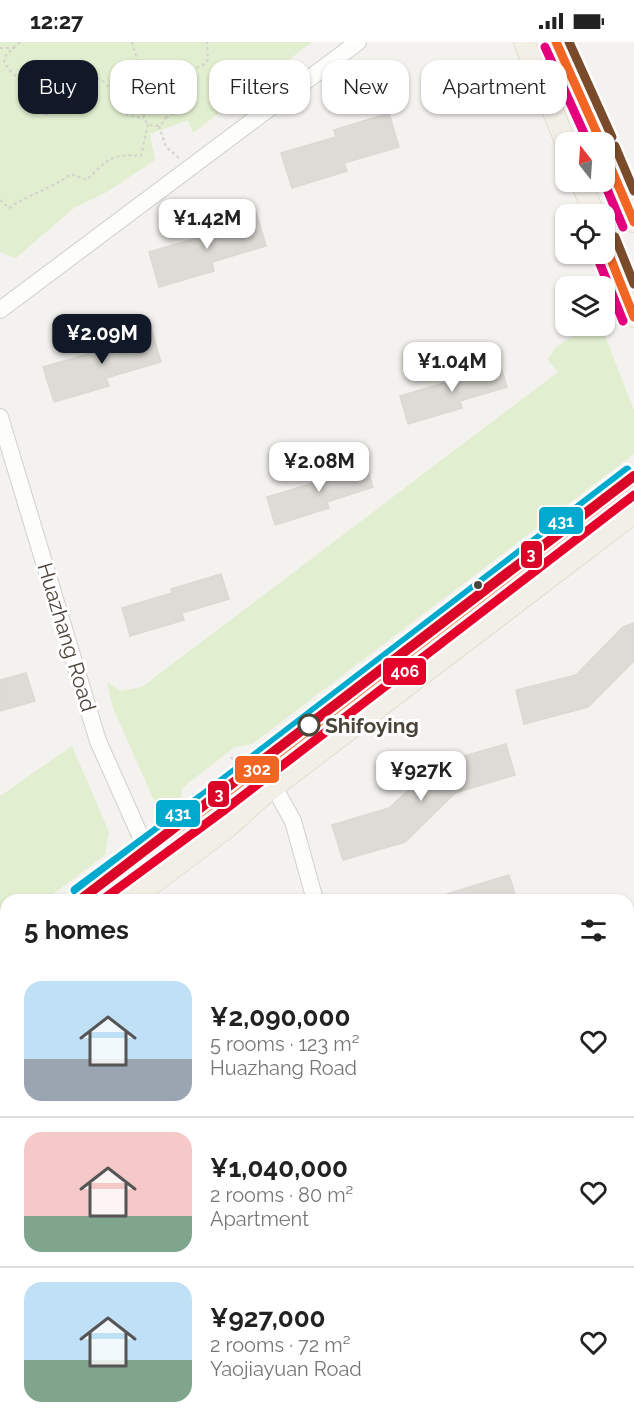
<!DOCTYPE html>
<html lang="en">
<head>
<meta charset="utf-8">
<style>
	body { margin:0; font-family:Raleway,sans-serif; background:#f6f6f6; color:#222; height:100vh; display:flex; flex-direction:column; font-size:22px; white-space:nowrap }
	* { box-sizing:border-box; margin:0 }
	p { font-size:20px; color:#767676 }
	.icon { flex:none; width:33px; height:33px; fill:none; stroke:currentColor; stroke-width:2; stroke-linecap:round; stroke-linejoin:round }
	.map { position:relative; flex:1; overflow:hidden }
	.drawer { position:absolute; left:0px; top:852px; width:634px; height:534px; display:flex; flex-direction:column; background:#fff; border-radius:18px 18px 0 0; box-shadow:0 2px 4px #0004 }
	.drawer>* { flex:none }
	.banner { position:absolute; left:18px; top:18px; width:598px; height:54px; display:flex; gap:12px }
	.needle { width:39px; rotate:343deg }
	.fabs { position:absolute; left:555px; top:90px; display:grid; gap:12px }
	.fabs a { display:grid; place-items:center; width:60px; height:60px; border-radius:12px; background:#fff; box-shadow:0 2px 4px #0004; font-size:30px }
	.price { position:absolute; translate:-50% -51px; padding:0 14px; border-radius:12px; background:#fff; color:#222; font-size:20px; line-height:39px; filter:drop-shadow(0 2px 3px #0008) }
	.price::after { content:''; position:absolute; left:50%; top:36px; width:18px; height:14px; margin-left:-9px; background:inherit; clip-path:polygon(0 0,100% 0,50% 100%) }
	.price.active { background:#111827; color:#fff }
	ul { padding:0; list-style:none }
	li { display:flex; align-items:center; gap:18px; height:150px; padding:0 24px }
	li+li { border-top:2px solid #e0e0e0 }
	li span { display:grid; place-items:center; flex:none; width:168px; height:120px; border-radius:18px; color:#555 }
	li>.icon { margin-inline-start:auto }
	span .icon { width:72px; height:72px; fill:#fffc; stroke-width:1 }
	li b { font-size:26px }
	h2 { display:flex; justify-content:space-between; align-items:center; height:72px; padding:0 24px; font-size:26px }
	.pill { padding:0 21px; border-radius:18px; background:#fff; box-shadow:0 2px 4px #0004; font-size:21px; line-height:54px }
	.pill.active { background:#111827; color:#fff }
	.status { display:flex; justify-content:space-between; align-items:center; height:42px; padding:0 30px; background:#fff; direction:ltr }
	.status svg { height:16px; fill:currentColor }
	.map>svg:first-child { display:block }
	.green { fill:#e1eecf }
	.building { fill:#dedbd6; stroke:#dcd9d4; stroke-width:1.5 }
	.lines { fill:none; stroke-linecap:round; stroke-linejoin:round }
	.minor-casing { stroke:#d2d0cb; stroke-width:18 }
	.major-casing { stroke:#d6cebb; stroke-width:22 }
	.path { stroke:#d3d2cc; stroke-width:2; stroke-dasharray:3 3; stroke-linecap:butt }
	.minor { stroke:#fdfdfc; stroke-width:16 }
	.major { stroke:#f2efe6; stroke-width:21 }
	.bus-1-casing { stroke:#fff; stroke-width:14 }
	.bus-2-casing { stroke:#fff; stroke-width:14 }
	.bus-3-casing { stroke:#fff; stroke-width:14 }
	.bus-4-casing { stroke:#fff; stroke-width:14 }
	.bus-5-casing { stroke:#fff; stroke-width:14 }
	.bus-1 { stroke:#f26522; stroke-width:9 }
	.bus-2 { stroke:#e4002b; stroke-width:9 }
	.bus-3 { stroke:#00a9ce; stroke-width:9 }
	.bus-4 { stroke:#e5007d; stroke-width:9 }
	.bus-5 { stroke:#7a4b2a; stroke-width:9 }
	.metro-1-casing { stroke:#fff; stroke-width:15 }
	.metro-1 { stroke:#d90627; stroke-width:10 }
	.bus-dot { fill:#4b4439; stroke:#fff; stroke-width:2 }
	.stop-dot { fill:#fff; stroke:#4b4439; stroke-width:3 }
	.labels { text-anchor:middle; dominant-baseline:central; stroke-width:6; stroke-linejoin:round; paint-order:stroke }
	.street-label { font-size:21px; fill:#4b4439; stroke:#fff }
	.stop-label { font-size:21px; font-weight:bold; fill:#4b4439; stroke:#fff; text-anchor:start }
	.line-badge { stroke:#fff; stroke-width:2 }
	.badge-label { font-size:16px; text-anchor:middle; font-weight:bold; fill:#fff }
</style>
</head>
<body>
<div class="status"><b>12:27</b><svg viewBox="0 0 49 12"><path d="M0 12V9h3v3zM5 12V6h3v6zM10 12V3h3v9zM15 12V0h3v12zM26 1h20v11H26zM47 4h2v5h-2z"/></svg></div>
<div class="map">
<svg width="634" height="1386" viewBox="0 0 634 1386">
	<rect width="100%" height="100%" fill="#f4f2ee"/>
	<path class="green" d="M0,0h312l-119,91 -5,-13 -38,14 5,26 -48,32 -33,16 -58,50 -16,-6z
		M590,284h11l33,84v44l-382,290 -17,3 -53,41 -1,13 -16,13 -8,-7 -44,-99 -6,-26 14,9 21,-4 416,-315 -10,-12 8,-13z
		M72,704l37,86 -4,23 -60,45h-39v30l-6,4v-138z"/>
	<path class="building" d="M389,71l10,34 -55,16 3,8 -55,17 -11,-35 55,-16 -2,-7z
		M256,170l10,34 -54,16 2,9 -55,16 -10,-35 55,-16 -2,-7z
		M151,286l10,34 -55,16 3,8 -55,16 -11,-35 55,-16 -2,-7z
		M499,320l8,25 -47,14 2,7 -54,16 -8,-28 50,-15 -1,-4z
		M365,420l8,25 -46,15 2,6 -54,17 -8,-28 50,-15 -1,-5z
		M221,532l8,25 -47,14 2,7 -54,16 -8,-28 50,-15 -1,-4z
		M634,581v38l-46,46 -64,17 -8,-34 60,-15 47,-48z
		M26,631l9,28 -35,10v-31z
		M506,702l9,31 -60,18 -50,49 -62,18 -11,-35 57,-17 48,-44z
		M509,833l8,25h-79l-1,-3z"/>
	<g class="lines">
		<defs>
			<path id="minor" d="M0,268l358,-268
				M0,375l98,324 49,110
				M274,745l19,34 22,79
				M0,1255l6,2
				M628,1342l6,17
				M332,1380l15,6
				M474,1386l3,-6"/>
			<path id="major" d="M524,0l42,101
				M556,0l45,100
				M604,109l30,71
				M581,140l13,32
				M604,199l30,76
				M82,858l134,-99 418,-321
				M131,858l98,-74 33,-30 372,-283
				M0,920l6,-4
				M0,957l6,-5"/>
		</defs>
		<use href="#minor" class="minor-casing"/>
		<use href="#major" class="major-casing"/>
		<path class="path" d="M20,0l-14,13 -2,7c5,8 12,18 22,18l5,7 1,10 -6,5 1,7 22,6 3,-4c-4,-20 3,-42 27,-41l8,10 -6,3 8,2 6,-9c3,3 10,5 12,9 16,20 1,29 37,33
			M132,0l18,63
			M0,6h15
			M144 73a11 11 0 1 1 22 0a11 11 0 1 1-22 0Z
			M166,76l7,-4v-22l9,-18 21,-9 5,-5 -1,-18
			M159,84l7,21 13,11
			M0,158l9,8c20,-14 42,-19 62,-34l16,6c19,-20 25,-27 54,-24l7,-32
			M231,715l5,7"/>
		<use href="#minor" class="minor"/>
		<use href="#major" class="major"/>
		<defs>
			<path id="bus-1" d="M556,0l45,100
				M604,110l30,70
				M604,200l30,75
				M82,858l134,-99 418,-321"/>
			<path id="bus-2" d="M102,858l121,-89 411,-316"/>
			<path id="bus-3" d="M75,848l134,-99 418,-321"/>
			<path id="bus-4" d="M545,5l43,95
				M604,140l19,45
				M596,212l27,67"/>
			<path id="bus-5" d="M569,0l43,95
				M615,104l19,45
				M615,195l19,47"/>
		</defs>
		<use href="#bus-1" class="bus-1-casing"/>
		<use href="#bus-2" class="bus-2-casing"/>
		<use href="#bus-3" class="bus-3-casing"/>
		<use href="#bus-4" class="bus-4-casing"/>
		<use href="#bus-5" class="bus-5-casing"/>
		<use href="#bus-1" class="bus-1"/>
		<use href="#bus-2" class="bus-2"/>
		<use href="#bus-3" class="bus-3"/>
		<use href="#bus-4" class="bus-4"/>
		<use href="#bus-5" class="bus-5"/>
		<defs>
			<path id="metro-1" d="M80,858l554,-424"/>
		</defs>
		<use href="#metro-1" class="metro-1-casing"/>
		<use href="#metro-1" class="metro-1"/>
	</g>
	<circle class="bus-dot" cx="478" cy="543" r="5"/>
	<circle class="stop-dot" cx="309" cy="683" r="10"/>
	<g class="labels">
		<g class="street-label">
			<text transform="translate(67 595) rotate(73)">Huazhang Road</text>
		</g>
		<g class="stop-label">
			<text x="325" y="683">Shifoying</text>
		</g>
	</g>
	<g class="line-badge">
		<rect x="538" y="464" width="46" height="29" rx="6" fill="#00a9ce"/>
		<rect x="520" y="498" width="23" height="29" rx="6" fill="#d90627"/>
		<rect x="382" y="615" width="45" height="29" rx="6" fill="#e4002b"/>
		<rect x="234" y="713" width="46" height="29" rx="6" fill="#f26522"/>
		<rect x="207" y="738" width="23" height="28" rx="6" fill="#d90627"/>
		<rect x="155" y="757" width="46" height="29" rx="6" fill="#00a9ce"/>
	</g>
	<g class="badge-label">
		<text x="561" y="485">431</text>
		<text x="531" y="518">3</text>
		<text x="405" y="635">406</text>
		<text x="257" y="733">302</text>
		<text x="219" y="758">3</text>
		<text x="178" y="777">431</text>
	</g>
</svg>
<div class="fabs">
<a><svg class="needle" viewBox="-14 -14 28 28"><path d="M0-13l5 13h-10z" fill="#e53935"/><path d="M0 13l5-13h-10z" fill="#767676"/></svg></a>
<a><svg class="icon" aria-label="locate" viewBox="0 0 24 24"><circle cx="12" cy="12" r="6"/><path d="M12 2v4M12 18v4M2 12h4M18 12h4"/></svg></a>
<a><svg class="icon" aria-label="layers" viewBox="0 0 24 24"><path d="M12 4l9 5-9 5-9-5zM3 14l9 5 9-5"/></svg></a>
</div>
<b class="price" style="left:207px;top:208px">¥1.42M</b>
<b class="price active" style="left:102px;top:323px">¥2.09M</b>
<b class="price" style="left:452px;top:351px">¥1.04M</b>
<b class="price" style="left:319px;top:451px">¥2.08M</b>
<b class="price" style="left:421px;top:760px">¥927K</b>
<div class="banner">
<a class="pill active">Buy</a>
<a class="pill">Rent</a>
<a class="pill">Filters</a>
<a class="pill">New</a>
<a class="pill">Apartment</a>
</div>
<section class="drawer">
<h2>5 homes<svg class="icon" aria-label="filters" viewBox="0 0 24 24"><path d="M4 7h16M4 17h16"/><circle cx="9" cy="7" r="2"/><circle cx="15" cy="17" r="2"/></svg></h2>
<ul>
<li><span style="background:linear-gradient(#bfe0f5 65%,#9aa5b1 0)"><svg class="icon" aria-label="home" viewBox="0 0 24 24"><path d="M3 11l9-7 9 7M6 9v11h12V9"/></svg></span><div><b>¥2,090,000</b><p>5 rooms · 123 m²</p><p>Huazhang Road</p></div><svg class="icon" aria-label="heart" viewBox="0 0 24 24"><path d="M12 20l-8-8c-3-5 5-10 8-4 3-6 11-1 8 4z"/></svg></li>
<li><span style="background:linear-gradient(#f6c9c9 70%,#7fa58c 0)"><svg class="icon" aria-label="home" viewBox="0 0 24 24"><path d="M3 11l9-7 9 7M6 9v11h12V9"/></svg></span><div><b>¥1,040,000</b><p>2 rooms · 80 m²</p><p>Apartment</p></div><svg class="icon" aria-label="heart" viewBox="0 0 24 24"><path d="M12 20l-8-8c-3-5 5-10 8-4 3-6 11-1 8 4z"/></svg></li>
<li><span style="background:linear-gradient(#bfe0f5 65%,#7fa58c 0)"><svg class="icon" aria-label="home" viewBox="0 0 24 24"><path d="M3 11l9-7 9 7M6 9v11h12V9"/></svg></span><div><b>¥927,000</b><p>2 rooms · 72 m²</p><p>Yaojiayuan Road</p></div><svg class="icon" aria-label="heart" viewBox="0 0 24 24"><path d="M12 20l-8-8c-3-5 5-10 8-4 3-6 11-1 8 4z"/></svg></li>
</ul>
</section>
</div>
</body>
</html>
